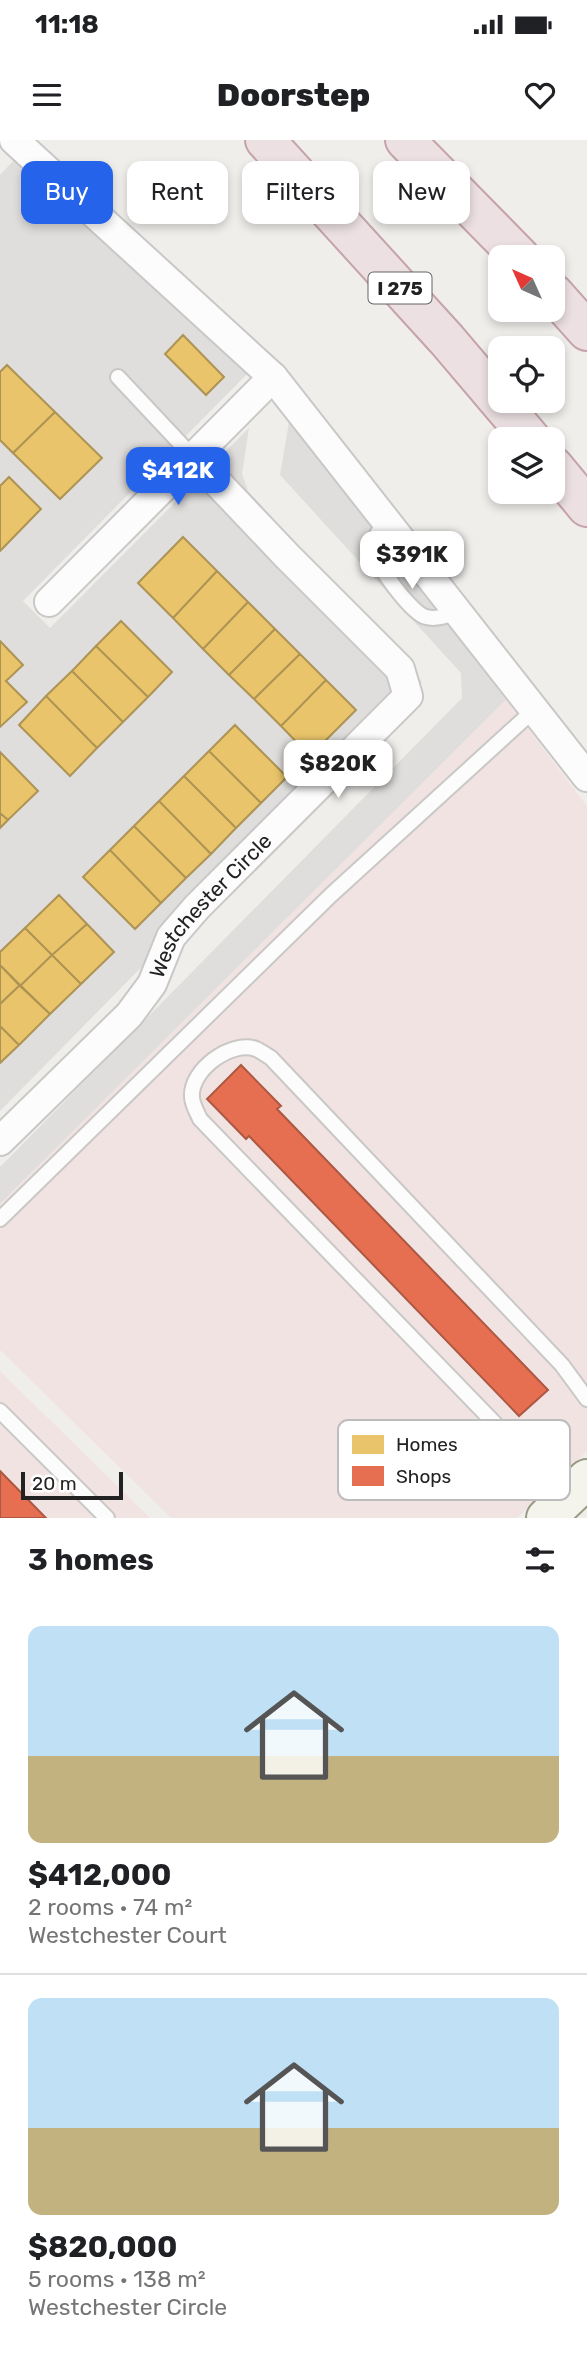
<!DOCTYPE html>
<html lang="en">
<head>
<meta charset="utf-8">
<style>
	body { margin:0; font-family:Rubik,sans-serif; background:#f6f6f6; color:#202124; height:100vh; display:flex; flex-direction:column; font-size:26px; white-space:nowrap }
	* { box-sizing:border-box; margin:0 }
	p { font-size:23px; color:#757577 }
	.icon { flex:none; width:38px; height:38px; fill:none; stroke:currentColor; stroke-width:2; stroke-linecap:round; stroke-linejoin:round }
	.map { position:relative; height:1378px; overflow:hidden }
	.panel { display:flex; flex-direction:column; background:#fff; flex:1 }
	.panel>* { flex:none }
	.guide { position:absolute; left:21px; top:21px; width:546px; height:63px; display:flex; gap:14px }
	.needle { width:46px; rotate:315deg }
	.buttons { position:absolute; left:488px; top:105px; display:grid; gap:14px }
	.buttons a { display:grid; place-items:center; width:77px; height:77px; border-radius:14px; background:#fff; box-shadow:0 4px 10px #0003; font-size:35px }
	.scale { position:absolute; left:21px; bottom:18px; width:102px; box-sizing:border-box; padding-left:7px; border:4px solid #222; border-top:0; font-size:19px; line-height:24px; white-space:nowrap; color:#222; -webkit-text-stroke:5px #fff; paint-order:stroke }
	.price { position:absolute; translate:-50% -60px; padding:0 16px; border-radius:14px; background:#fff; color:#222; font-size:23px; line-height:46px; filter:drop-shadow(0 2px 4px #0008) }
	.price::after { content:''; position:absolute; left:50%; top:42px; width:21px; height:16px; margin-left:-10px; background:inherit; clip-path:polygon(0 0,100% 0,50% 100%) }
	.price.active { background:#2563eb; color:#fff }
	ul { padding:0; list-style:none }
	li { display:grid; align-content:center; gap:14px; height:371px; padding:0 28px }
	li+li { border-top:2px solid #e0e0e0 }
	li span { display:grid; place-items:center; height:217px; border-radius:14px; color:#555 }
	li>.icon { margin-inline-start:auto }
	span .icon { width:126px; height:126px; fill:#fffc; stroke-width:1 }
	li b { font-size:30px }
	h2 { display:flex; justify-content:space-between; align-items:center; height:84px; padding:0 28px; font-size:30px }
	.pill { padding:0 24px; border-radius:14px; background:#fff; box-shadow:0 4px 10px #0003; font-size:24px; line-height:63px }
	.pill.active { background:#2563eb; color:#fff }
	.status { display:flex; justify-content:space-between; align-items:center; height:49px; padding:0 35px; background:#fff; direction:ltr }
	.status svg { height:19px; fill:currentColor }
	header { display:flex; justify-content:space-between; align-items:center; height:91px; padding:0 28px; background:#fff; font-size:32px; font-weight:800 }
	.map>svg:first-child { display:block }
	.residential { fill:#dfdedc }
	.commercial { fill:#f1e3e1 }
	.homes { fill:#e9c46a; stroke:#ad9354; stroke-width:2 }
	.shops { fill:#e76f51; stroke:#ac5843; stroke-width:2 }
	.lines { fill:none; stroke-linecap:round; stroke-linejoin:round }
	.lane-casing { stroke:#c9c8c7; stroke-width:18 }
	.street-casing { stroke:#c9c8c7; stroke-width:32 }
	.secondary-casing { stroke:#999a82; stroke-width:42 }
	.highway-casing { stroke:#c5a2ac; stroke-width:42 }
	.lane { stroke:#fdfcfc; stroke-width:14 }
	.street { stroke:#fdfcfc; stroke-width:28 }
	.secondary { stroke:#f4f4ed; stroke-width:38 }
	.highway { stroke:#ece0e2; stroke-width:38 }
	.labels { text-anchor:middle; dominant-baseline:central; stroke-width:7; stroke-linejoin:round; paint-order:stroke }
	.shield { fill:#fff; stroke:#646464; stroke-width:2 }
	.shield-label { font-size:19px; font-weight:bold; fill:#222 }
	.street-label { font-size:21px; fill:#222; stroke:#fff }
	.key { fill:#fff; stroke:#bdbdbd; stroke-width:2 }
	.key-label { font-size:19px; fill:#222 }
</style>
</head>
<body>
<div class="status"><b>11:18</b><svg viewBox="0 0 49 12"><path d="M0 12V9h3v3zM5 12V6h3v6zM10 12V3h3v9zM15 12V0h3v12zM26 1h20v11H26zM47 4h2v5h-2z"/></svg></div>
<header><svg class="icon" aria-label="menu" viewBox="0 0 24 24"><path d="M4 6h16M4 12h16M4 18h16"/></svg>Doorstep<svg class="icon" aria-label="heart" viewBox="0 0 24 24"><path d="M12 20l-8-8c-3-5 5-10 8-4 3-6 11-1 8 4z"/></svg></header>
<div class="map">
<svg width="587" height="1378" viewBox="0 0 587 1378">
	<rect width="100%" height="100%" fill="#f0eeeb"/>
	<path class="residential" d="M33,0l219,229 -229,232 27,27 199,-200 -7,46 6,17 174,191 -422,429v-936z
		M290,276l216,284 -506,504v-37l462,-469 -1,-25 -181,-198z"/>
	<path class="commercial" d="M506,560l81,106v645l-70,67h-346l-171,-168v-146z
		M0,1231l150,147h-150z"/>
	<path class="homes" d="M183,195l41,42 -18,18 -41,-41z
		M7,225l48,47 -42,41 -13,-13v-68z
		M55,272l47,46 -42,41 -47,-46z
		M9,337l32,32 -41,42v-65z
		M183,397l34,34 -44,47 -35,-35z
		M217,431l31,31 -45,47 -30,-31z
		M248,462l27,27 -46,46 -26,-26z
		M121,481l51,51 -24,25 -52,-51z
		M275,489l25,25 -46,45 -25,-24z
		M0,501l23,24 -17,16 21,21 -27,25z
		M96,506l52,51 -25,25 -51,-51z
		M300,514l26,26 -45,46 -27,-27z
		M72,531l51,51 -26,26 -51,-52z
		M326,540l30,30 -46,46 -29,-30z
		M46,556l51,52 -27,28 -51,-51z
		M235,585l52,52 -26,26 -52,-52z
		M209,611l52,52 -25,25 -52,-52z
		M0,612l38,39 -30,29 -8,-7z
		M184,636l52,52 -25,26 -52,-53z
		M159,661l52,53 -25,24 -52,-52z
		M0,673l8,7 -8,8z
		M134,686l52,52 -25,25 -51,-53z
		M110,710l51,53 -26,26 -52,-52z
		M59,755l28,29 -35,31 -27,-27z
		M87,784l27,28 -33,32 -29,-29z
		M25,788l27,27 -32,31 -20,-21v-13z
		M52,815l29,29 -31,30 -30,-28z
		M0,825l20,20 -20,19z
		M20,845l30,29 -31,31 -19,-19v-22z
		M0,886l19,19 -19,18z"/>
	<path class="shops" d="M241,925l40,41 -4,3 271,281 -29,26 -270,-280 -3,3 -39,-40z
		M0,1331l46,47h-46z"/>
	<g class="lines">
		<defs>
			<path id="lane" d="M118,237l75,80
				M386,379c-5,9 -14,21 -13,30 2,15 39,65 53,68 12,3 21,-2 32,-6
				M0,1079l331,-324 204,-186
				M0,1271l107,107
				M566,1357l-366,-378c-3,-7 -8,-15 -8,-22 -2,-27 39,-57 64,-48 5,2 10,6 15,9l291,307 25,34"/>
			<g id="street">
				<path d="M14,0l259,237 314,400"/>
				<path d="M49,462l224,-225"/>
				<path id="s1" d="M0,1001l129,-126 23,-31 19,-47 26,-30 211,-211 -8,-27 -113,-113 -94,-99"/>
			</g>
			<path id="secondary" d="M546,1378l41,-39"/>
			<path id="highway" d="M265,0l182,200 84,99
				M405,0l115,117
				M553,153l34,38
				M553,326l34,41"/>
		</defs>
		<use href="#lane" class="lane-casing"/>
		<use href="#street" class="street-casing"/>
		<use href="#secondary" class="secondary-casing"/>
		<use href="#highway" class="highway-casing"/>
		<use href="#lane" class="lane"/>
		<use href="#street" class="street"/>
		<use href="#secondary" class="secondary"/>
		<use href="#highway" class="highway"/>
	</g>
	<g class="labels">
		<rect class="shield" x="368.5" y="132.5" width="63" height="31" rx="5"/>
		<g class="shield-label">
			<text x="400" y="148">I 275</text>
		</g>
		<g class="street-label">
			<text stroke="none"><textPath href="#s1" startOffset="318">Westchester Circle</textPath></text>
		</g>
	</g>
	<rect x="338" y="1280" width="232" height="80" rx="10" class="key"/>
	<rect x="352" y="1295" width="32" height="19" fill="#e9c46a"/>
	<rect x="352" y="1326" width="32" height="20" fill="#e76f51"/>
	<g class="key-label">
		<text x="396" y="1311">Homes</text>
		<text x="396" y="1343">Shops</text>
	</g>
</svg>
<div class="buttons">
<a><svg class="needle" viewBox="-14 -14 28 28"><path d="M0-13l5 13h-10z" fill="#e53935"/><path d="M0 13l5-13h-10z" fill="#757577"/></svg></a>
<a><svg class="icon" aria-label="locate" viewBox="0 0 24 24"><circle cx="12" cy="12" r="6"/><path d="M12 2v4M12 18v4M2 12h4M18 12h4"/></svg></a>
<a><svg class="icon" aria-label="layers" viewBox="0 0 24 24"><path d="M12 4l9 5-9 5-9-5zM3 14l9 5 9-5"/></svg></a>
</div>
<div class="scale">20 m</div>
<b class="price active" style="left:178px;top:367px">$412K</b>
<b class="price" style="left:412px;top:451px">$391K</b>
<b class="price" style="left:338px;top:660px">$820K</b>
<div class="guide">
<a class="pill active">Buy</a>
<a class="pill">Rent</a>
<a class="pill">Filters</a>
<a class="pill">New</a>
</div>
</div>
<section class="panel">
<h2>3 homes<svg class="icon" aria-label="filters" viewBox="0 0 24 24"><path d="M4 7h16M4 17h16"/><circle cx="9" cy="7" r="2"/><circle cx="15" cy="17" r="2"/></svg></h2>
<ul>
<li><span style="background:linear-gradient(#bfe0f5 60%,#c2b280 0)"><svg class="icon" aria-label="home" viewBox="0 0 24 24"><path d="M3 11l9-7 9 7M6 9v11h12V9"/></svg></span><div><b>$412,000</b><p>2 rooms · 74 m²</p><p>Westchester Court</p></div></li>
<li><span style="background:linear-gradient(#bfe0f5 60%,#c2b280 0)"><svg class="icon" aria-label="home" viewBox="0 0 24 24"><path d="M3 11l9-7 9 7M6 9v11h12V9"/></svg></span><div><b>$820,000</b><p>5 rooms · 138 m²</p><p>Westchester Circle</p></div></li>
</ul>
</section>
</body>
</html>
